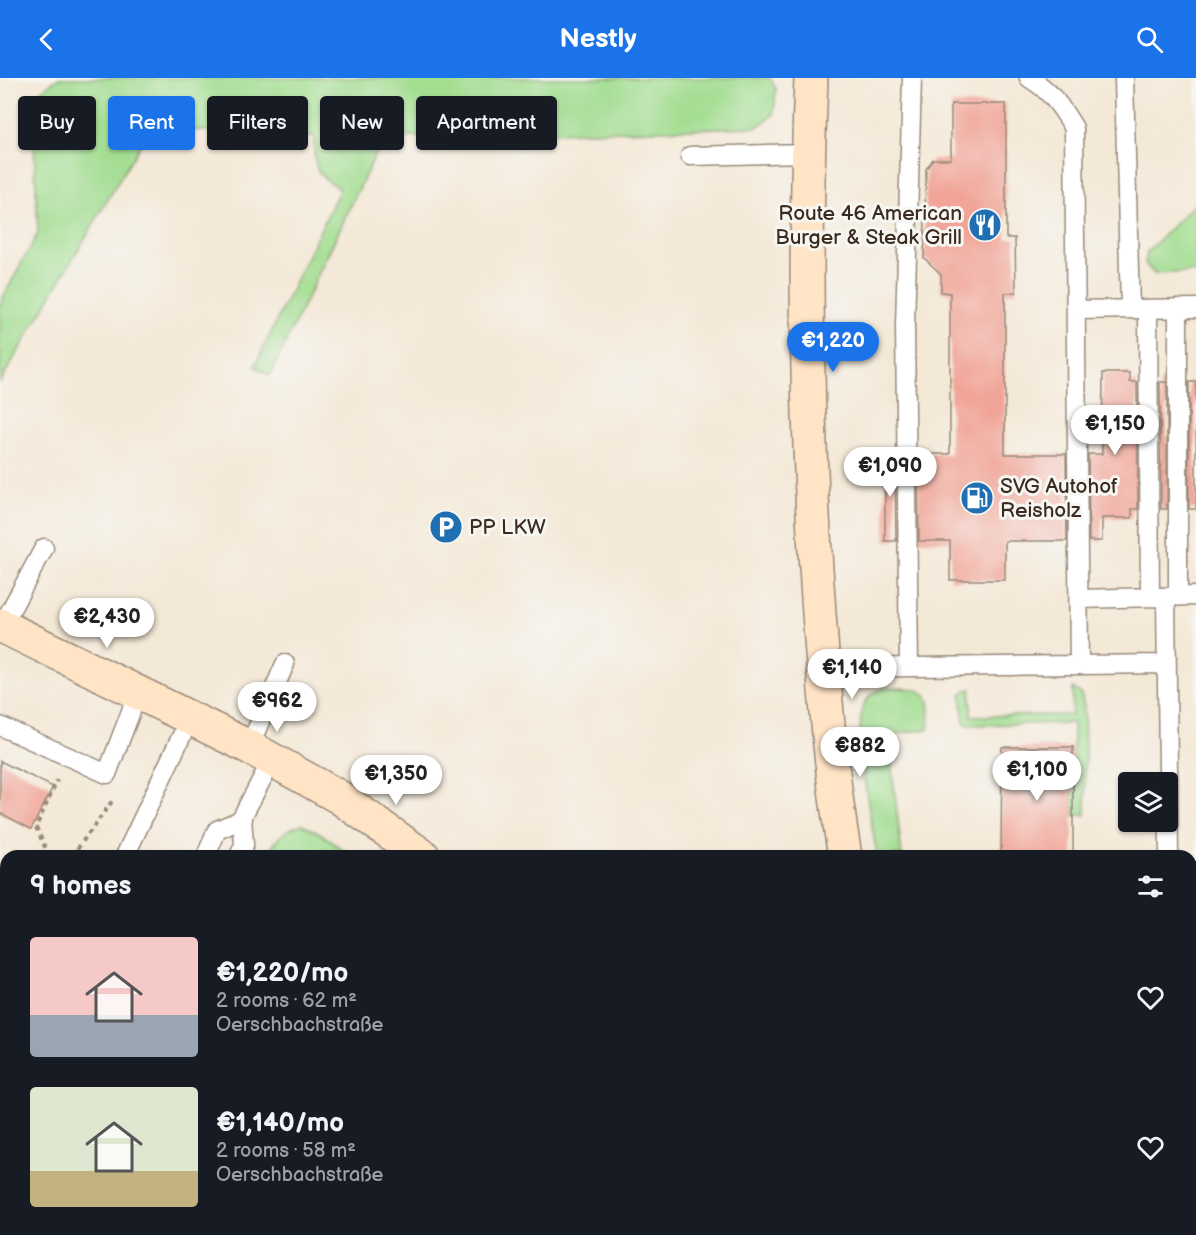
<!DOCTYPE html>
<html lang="en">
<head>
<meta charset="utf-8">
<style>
	body { margin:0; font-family:"Balsamiq Sans",sans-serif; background:#20242c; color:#f1f3f6; height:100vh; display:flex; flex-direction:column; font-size:22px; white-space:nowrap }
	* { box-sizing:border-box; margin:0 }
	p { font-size:20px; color:#9ea1a6 }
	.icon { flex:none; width:33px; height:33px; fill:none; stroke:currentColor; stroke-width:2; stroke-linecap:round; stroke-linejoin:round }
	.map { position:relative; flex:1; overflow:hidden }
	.side { position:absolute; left:0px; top:772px; width:1197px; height:386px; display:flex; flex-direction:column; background:#171b24; border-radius:18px 18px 0 0; box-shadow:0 2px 4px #0004 }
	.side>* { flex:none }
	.banner { position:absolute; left:18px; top:18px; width:600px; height:54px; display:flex; gap:12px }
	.fabs { position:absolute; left:1118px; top:694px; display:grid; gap:12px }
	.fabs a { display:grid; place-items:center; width:60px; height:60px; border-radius:6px; background:#171b24; box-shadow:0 2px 4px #0004; font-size:30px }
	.price { position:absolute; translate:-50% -51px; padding:0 14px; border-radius:21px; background:#fff; color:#222; font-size:20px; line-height:39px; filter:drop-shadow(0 2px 3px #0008) }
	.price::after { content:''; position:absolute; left:50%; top:36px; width:18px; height:14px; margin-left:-9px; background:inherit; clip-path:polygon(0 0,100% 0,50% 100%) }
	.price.selected { background:#1a73e8; color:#fff }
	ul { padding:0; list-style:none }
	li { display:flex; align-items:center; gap:18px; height:150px; padding:0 30px }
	li span { display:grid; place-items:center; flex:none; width:168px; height:120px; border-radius:6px; color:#555 }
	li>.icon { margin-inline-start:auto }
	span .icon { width:72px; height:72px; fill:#fffc; stroke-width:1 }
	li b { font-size:26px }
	h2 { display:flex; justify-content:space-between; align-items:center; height:72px; padding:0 30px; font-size:26px }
	.chip { padding:0 21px; border-radius:6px; background:#171b24; box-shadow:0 2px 4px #0004; font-size:21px; line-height:54px }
	.chip.selected { background:#1a73e8; color:#fff }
	header { display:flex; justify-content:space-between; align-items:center; height:78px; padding:0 30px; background:#1a73e8; color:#fff; font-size:27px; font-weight:600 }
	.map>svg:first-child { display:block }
	.green { fill:#a2dd90; stroke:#6e8457; stroke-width:1.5 }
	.building { fill:#f1a497 }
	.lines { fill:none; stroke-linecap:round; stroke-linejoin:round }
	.lane-casing { stroke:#98897a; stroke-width:21 }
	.secondary-casing { stroke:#98897a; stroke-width:36 }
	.path { stroke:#98897a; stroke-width:4; stroke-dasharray:4.5 4.5; stroke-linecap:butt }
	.lane { stroke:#fff; stroke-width:18 }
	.secondary { stroke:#ffe4c6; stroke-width:33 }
	.labels { text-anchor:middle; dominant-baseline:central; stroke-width:6; stroke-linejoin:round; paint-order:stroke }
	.poi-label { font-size:21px; fill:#3b2a1e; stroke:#f6f6f2; text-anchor:start }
</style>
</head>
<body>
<header><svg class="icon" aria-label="back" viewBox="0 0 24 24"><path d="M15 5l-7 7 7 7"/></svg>Nestly<svg class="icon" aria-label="search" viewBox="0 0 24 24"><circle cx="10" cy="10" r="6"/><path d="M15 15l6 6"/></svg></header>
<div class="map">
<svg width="1196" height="1157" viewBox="0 0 1196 1157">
	<rect width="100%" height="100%" fill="#f6f6f2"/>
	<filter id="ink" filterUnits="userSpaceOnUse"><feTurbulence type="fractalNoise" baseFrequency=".0167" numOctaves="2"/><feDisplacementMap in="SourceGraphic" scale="12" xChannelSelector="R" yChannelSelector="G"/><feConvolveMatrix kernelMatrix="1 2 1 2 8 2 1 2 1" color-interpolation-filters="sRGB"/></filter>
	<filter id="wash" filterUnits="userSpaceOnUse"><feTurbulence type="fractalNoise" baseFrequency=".008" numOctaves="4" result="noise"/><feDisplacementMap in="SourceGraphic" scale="24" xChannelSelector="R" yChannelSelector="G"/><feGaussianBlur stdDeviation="1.35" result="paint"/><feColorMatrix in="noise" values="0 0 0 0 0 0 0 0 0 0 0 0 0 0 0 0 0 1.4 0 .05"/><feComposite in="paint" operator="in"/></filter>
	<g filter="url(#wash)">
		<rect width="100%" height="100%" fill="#f4e8d6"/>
		<path class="green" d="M59,0h711l6,11 -2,25 -17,13 -374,11 -113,238 -15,-10 85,-177c-28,-17 -25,-22 -26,-53l-164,-8 -150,254v-79l38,-70 -6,-136z
			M1196,125v69l-42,2 -9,-11 2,-11z
			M885,610c37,0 50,-1 43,41l-40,6 14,121h-25c-5,-34 -25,-122 -13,-152 5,-10 12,-12 21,-16z
			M1073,610l8,6 3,12 2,109h-13v-92l-105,2 -4,-3 -3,-27 5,-5 5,-1v27l101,-1z
			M302,746l18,9 31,23h-84c9,-17 17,-26 35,-32z
			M823,1152h60l3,5h-56z"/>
		<g id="blocks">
			<path class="building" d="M951,26h55v134h9l1,54 -11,1v161h61l1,87h-62v39h-55v-39h-31l-1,-87h32v-161l-9,-1v-18l-17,-16 2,-89 7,-10h18z
				M1103,295h27v9h7l1,127h-6v9h-30v23h-13l-1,-87h14z
				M1160,304h7v127h-6z
				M1189,304h7v127h-7z
				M885,376h10l1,87h-11z
				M1002,669h71v109h-72z
				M0,683l53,26 -22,42 -31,-16z"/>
		</g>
	</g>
	<g filter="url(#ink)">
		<use href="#blocks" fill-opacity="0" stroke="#98897a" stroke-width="1.5"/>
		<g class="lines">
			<defs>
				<path id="lane" d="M1029,0c21,12 33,30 45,50l5,537
					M1124,0l6,231
					M690,78l118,-3
					M1178,230v288
					M1148,231l2,288
					M1077,232l119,-2
					M1166,519l3,259
					M1079,521l117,-3
					M2,548l42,-78
					M909,589l-4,-341 7,-248
					M823,590l344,-4
					M0,648l107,48 31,-81
					M249,669l36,-83
					M125,778l64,-136
					M206,778l11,-26 26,-11
					M239,778l5,-11 -2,-28 30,-57
					M0,997l6,-11
					M0,1066l6,-11
					M1191,1069l5,-1
					M51,1152l11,5
					M316,1152l10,5
					M718,1152l10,5
					M1086,1152l2,5
					M9,1157l3,-5
					M426,1157l2,-5"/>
				<path id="secondary" d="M811,0c-7,179 -5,357 8,535 6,81 12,163 26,243
					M0,547l249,122 90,50 84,59
					M1191,989l5,-1
					M959,1152l2,5
					M997,1152v5"/>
			</defs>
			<use href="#lane" class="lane-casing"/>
			<use href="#secondary" class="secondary-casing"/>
			<path class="path" d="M49,778l-13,-29 21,-47
				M72,778l41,-56
				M0,827l6,-1
				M0,928l6,-12"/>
			<use href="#lane" class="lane"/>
			<use href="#secondary" class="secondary"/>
		</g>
	</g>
	<defs>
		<symbol id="restaurant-disc" viewBox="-11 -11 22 22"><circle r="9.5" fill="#1f6fb2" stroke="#f6f6f2"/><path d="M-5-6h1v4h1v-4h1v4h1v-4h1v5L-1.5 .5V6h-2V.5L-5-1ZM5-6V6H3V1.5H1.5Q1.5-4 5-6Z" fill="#fff"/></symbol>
		<symbol id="fuel-disc" viewBox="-11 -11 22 22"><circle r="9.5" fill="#1f6fb2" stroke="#f6f6f2"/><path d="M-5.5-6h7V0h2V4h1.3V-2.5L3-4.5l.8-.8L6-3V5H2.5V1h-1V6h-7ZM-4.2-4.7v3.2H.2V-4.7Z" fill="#fff"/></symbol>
		<symbol id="parking-disc" viewBox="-11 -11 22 22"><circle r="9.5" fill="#1f6fb2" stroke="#f6f6f2"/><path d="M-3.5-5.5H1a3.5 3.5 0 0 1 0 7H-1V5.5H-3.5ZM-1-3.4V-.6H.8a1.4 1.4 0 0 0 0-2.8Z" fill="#fff"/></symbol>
	</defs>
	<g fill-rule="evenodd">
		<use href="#restaurant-disc" x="966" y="128" width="38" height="38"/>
		<use href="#fuel-disc" x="958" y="401" width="38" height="38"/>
		<use href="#parking-disc" x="427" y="430" width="38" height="38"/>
	</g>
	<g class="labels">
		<g class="poi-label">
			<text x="962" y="135" text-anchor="end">Route 46 American<tspan x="962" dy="24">Burger &amp; Steak Grill</tspan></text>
			<text x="1000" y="408">SVG Autohof<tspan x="1000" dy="24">Reisholz</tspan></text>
			<text x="469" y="449">PP LKW</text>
		</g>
	</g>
</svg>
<div class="fabs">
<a><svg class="icon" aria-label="layers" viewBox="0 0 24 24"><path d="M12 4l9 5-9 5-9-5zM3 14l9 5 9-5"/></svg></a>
</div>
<b class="price selected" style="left:833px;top:295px">€1,220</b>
<b class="price" style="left:1115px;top:378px">€1,150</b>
<b class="price" style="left:890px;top:420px">€1,090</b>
<b class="price" style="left:107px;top:571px">€2,430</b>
<b class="price" style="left:852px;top:622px">€1,140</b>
<b class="price" style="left:277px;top:655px">€962</b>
<b class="price" style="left:860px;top:700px">€882</b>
<b class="price" style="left:1037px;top:724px">€1,100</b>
<b class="price" style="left:396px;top:728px">€1,350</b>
<div class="banner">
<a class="chip">Buy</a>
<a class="chip selected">Rent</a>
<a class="chip">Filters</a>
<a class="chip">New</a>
<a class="chip">Apartment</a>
</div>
<section class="side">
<h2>9 homes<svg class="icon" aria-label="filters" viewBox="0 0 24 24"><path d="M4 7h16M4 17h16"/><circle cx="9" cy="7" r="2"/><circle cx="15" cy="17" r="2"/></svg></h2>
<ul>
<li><span style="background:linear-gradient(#f6c9c9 65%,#9aa5b1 0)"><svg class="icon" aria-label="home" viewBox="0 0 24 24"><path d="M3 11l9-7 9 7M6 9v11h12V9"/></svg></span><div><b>€1,220/mo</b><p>2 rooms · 62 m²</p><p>Oerschbachstraße</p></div><svg class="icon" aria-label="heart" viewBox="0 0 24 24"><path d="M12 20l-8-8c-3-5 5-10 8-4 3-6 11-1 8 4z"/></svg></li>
<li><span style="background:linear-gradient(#dfe7d0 70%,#c2b280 0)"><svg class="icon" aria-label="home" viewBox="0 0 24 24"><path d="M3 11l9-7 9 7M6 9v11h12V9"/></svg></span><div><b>€1,140/mo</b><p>2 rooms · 58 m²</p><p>Oerschbachstraße</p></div><svg class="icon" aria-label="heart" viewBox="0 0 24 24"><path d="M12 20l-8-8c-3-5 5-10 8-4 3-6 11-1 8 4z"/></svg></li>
</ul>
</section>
</div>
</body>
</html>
